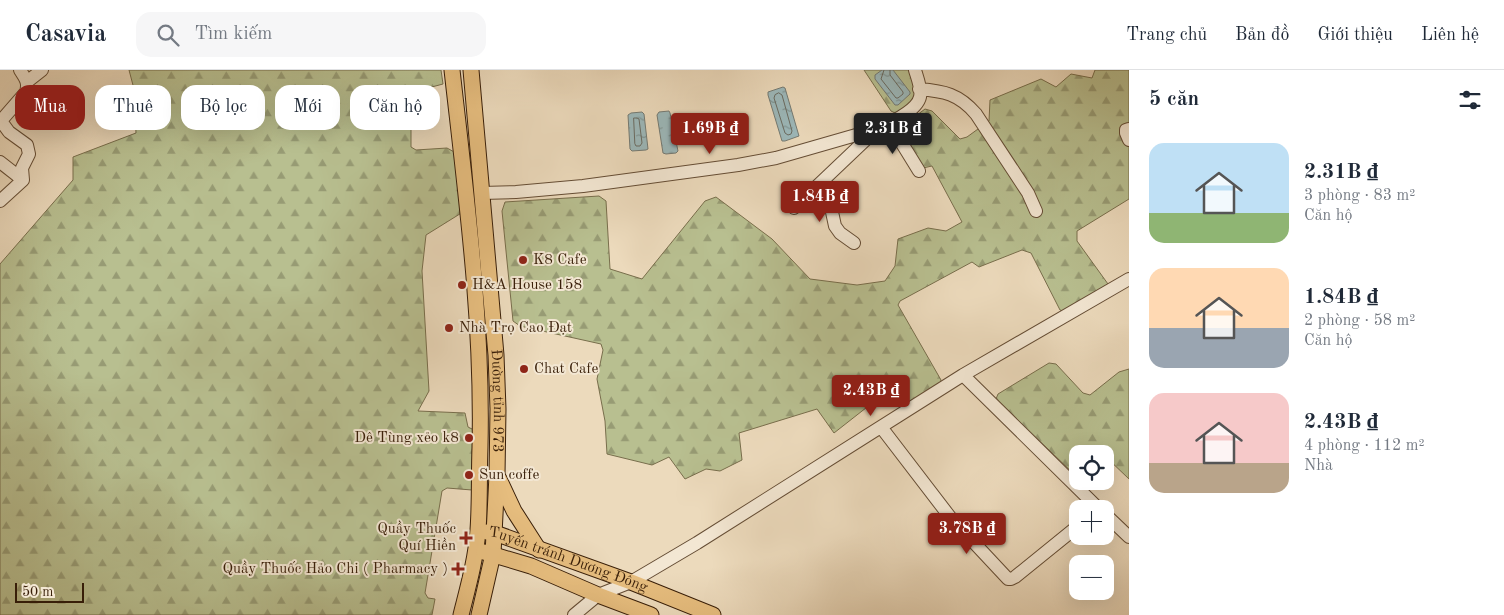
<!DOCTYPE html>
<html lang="vi">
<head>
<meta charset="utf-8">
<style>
	body { margin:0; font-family:"Old Standard TT",serif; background:#f6f6f7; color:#1f2937; height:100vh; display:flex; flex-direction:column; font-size:19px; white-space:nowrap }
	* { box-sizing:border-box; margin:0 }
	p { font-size:16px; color:#747a83 }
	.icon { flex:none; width:28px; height:28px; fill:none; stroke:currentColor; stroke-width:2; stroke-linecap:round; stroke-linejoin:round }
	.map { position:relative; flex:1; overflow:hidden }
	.details { display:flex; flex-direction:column; background:#fff; width:375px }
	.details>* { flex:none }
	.top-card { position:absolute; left:15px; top:15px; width:475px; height:45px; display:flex; gap:10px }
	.controls { position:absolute; left:1069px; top:375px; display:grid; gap:10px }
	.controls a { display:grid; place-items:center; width:45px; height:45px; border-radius:10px; background:#fff; box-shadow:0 5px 20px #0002; font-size:25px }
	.scale { position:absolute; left:15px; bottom:12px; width:69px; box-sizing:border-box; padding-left:5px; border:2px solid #381e08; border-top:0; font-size:14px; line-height:18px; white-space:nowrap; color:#381e08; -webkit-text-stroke:4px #f3e7d3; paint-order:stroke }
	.price { position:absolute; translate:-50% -42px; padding:0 11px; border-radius:5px; background:#8f2418; color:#fff; font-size:16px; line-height:32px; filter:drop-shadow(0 1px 2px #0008) }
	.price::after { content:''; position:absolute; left:50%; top:30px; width:15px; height:11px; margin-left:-8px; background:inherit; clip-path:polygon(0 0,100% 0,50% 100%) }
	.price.selected { background:#222; color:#fff }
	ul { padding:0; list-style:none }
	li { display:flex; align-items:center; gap:15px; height:125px; padding:0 20px }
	li span { display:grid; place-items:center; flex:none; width:140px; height:100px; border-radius:15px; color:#555 }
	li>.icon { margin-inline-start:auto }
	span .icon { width:60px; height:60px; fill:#fffc; stroke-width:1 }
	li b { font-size:21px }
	h2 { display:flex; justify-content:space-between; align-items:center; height:60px; padding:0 20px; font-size:21px }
	.tag { padding:0 18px; border-radius:15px; background:#fff; box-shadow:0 5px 20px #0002; font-size:18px; line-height:45px }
	.tag.selected { background:#8f2418; color:#fff }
	header { display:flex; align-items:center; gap:30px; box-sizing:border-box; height:70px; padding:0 25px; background:#fff; border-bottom:1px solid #e0e1e3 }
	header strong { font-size:24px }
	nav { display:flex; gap:28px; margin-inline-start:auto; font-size:18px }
	.search { width:350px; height:45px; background:#f6f6f7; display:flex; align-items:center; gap:12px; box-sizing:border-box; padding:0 18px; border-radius:15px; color:#747a83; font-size:19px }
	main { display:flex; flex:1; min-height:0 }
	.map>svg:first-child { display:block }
	.forest { fill:url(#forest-firs); stroke:#786e4c }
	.water { fill:url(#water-ripples); stroke:#747a73 }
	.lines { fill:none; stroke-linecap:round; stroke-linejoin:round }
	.shore { stroke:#6a6b61; stroke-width:1 }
	.minor-casing { stroke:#654d35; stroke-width:14 }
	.major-casing { stroke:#381e08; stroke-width:17 }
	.minor { stroke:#f3e7d3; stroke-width:12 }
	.major { stroke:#e6bd7e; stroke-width:15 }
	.poi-dot { fill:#8f2418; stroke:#f3e7d3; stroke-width:2 }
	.labels { text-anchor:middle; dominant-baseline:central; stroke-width:4; stroke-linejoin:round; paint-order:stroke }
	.poi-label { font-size:15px; fill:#381e08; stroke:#f3e7d3; text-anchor:start }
	.street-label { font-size:15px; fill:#381e08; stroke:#f3e7d3 }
</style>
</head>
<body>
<header>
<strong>Casavia</strong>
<div class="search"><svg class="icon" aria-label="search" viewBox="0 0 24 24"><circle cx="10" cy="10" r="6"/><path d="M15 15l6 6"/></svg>Tìm kiếm</div>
<nav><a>Trang chủ</a><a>Bản đồ</a><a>Giới thiệu</a><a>Liên hệ</a></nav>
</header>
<main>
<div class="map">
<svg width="1129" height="545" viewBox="0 0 1129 545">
	<defs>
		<pattern id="forest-firs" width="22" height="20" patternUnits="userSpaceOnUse" patternTransform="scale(1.25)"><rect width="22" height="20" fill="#b8bf90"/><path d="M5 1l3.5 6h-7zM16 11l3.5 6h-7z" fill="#979b74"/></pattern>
		<pattern id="water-ripples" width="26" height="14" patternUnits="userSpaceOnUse" patternTransform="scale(1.25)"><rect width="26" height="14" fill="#9cb8ba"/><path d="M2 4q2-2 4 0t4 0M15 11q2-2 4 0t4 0" fill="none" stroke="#809595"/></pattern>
	</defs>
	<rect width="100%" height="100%" fill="#ecdabc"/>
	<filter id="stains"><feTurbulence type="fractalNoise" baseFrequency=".004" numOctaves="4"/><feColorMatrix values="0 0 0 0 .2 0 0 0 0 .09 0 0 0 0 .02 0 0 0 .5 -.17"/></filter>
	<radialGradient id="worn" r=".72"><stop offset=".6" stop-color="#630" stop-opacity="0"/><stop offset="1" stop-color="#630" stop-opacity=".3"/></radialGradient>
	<path class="forest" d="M129,0h312l2,14 -34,9 -10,7 1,25h11v22l5,3 31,-2 9,5 7,59 -37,23 -4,36 7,120 -11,20 47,2 3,14 6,3 1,57 -3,3 -25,-2 -5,3 -17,102 3,5 7,1 -3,16h-432v-351l73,-84v-23l63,-24 -2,-44z
		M864,0h47l6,24 -18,21 -8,-4z
		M1095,0h34v129l-52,32v10l31,43 -42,28 -6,-2 -29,-57 -9,-3 -43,17 -7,-5 -72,39 -2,4 43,75 -1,5 -39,23 -16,-15 -51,40 -17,-24 -78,24 3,27 -22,11 -14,-2 -21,10 -16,-22 -17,8 -45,-11 -2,-33 -8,-42 6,-29 -2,-6 -81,-18 -7,-5 -11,-110 3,-9 94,-6 7,5 4,68 32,10 63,-78 11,-4 56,42 38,40 47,6 28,-4 10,-15 3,-27 30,-11 18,3 16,-9 -30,-56 -9,2 -20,-34 -2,-7 24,-18 7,2 28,28 7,-2 22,-16 1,-21 51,-21 15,8 15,-13 21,4z
		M1049,293l7,1 27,29 7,2 29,-23 10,-3v110l-23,-22 -1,1v-4h-27l-1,23 -81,-78 2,-5z"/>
	<path class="water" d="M882,0h11l17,22v2l-12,11h-3l-20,-26v-4z
		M783,17l2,1 14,48 -14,5h-3l-14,-46v-3z
		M669,41l1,2 8,38 -2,2 -10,1 -3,-1 -6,-38 2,-3z
		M642,42l2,2 4,35 -2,1 -14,1 -2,-2 -2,-34 3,-2z"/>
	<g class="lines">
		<path class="shore" d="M884,0l-3,9 15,19h2l5,-4v-2l-13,-17v-5
			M779,23l3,2 10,36 -1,3 -3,1 -3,-2 -11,-35 1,-3z
			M634,48h3l2,1 3,24 -2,3h-4l-1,-2z"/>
		<defs>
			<path id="minor" d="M28,11l14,-11
				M919,19c25,2 40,5 57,25l52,79 8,18
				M0,52l26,-30c3,-10 -1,-14 -6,-22
				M890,54l29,47
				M1129,59l-3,1v3l3,7
				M0,92l23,18
				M825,109l10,47 5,7 14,10
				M482,123l34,-1 67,-6 155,-21 38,-7 101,-29c11,-5 40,-18 43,-32 2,-8 -3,-20 -5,-27
				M0,131l23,-21 -1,-12 7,-14 -2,-9 -18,-13 -8,-11
				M794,138l81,-77
				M963,305l136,134
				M881,357l69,90 58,62h3l4,-2 63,-51
				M1105,444l24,23
				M574,545l24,-20 33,-13 66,-39 266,-168 166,-96"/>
			<g id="major">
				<path d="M452,0c14,125 31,251 28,377 -1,27 0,55 -2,83 -2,29 -10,57 -17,85"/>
				<path id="s1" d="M471,0l25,285 2,54 -1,66 -4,79 -14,61"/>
				<path d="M499,409l15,32 25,39"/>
				<path id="s2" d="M487,462l8,1 136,49 82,33"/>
				<path d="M484,482l47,14 67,29 53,20"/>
			</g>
		</defs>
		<use href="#minor" class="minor-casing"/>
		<use href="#major" class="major-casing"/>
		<use href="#minor" class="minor"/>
		<use href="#major" class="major"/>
	</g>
	<g class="poi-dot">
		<circle cx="523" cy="190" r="5"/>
		<circle cx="462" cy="215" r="5"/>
		<circle cx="449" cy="258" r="5"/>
		<circle cx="524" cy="299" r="5"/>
		<circle cx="469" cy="368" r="5"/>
		<circle cx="469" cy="405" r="5"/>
		<path d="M463.5 460.5h5v5h5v5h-5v5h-5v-5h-5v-5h5z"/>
		<path d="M455.5 491.5h5v5h5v5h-5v5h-5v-5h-5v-5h5z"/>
	</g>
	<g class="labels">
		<g class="poi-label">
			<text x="533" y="190">K8 Cafe</text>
			<text x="472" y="215">H&amp;A House 158</text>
			<text x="459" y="258">Nhà Trọ Cao Đạt</text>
			<text x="534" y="299">Chat Cafe</text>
			<text x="459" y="368" text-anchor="end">Dê Tùng xẻo k8</text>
			<text x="479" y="405">Sun coffe</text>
			<text x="456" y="459" text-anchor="end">Quầy Thuốc<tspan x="456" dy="17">Quí Hiền</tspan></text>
			<text x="448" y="499" text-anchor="end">Quầy Thuốc Hảo Chi ( Pharmacy )</text>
		</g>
		<g class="street-label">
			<text stroke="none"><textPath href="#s1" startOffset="332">Đường tỉnh 973</textPath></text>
			<text stroke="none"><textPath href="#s2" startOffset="86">Tuyến tránh Dương Đông</textPath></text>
		</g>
	</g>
	<rect width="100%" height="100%" filter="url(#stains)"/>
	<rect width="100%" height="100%" fill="url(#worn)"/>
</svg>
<div class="controls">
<a><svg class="icon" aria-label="locate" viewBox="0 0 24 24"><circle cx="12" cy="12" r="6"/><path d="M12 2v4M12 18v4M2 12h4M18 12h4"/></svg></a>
<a>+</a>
<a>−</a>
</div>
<div class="scale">50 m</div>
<b class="price" style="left:710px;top:85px">1.69B ₫</b>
<b class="price selected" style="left:893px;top:85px">2.31B ₫</b>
<b class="price" style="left:820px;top:153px">1.84B ₫</b>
<b class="price" style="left:871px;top:347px">2.43B ₫</b>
<b class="price" style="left:967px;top:485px">3.78B ₫</b>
<div class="top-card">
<a class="tag selected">Mua</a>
<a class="tag">Thuê</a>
<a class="tag">Bộ lọc</a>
<a class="tag">Mới</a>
<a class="tag">Căn hộ</a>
</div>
</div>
<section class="details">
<h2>5 căn<svg class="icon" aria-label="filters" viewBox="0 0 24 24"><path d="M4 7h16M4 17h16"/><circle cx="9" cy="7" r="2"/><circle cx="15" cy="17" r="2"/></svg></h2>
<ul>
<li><span style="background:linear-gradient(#bfe0f5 70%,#8fb573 0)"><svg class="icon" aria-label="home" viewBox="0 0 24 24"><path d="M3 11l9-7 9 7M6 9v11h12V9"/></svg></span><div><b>2.31B ₫</b><p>3 phòng · 83 m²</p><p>Căn hộ</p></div></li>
<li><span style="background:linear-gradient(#ffd9b3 60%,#9aa5b1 0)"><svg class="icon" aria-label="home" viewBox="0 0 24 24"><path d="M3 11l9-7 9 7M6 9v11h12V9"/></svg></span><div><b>1.84B ₫</b><p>2 phòng · 58 m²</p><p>Căn hộ</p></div></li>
<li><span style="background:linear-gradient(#f6c9c9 70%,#b9a48a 0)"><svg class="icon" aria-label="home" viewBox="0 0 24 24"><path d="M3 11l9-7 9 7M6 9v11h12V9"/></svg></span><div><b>2.43B ₫</b><p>4 phòng · 112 m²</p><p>Nhà</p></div></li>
</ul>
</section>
</main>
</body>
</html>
